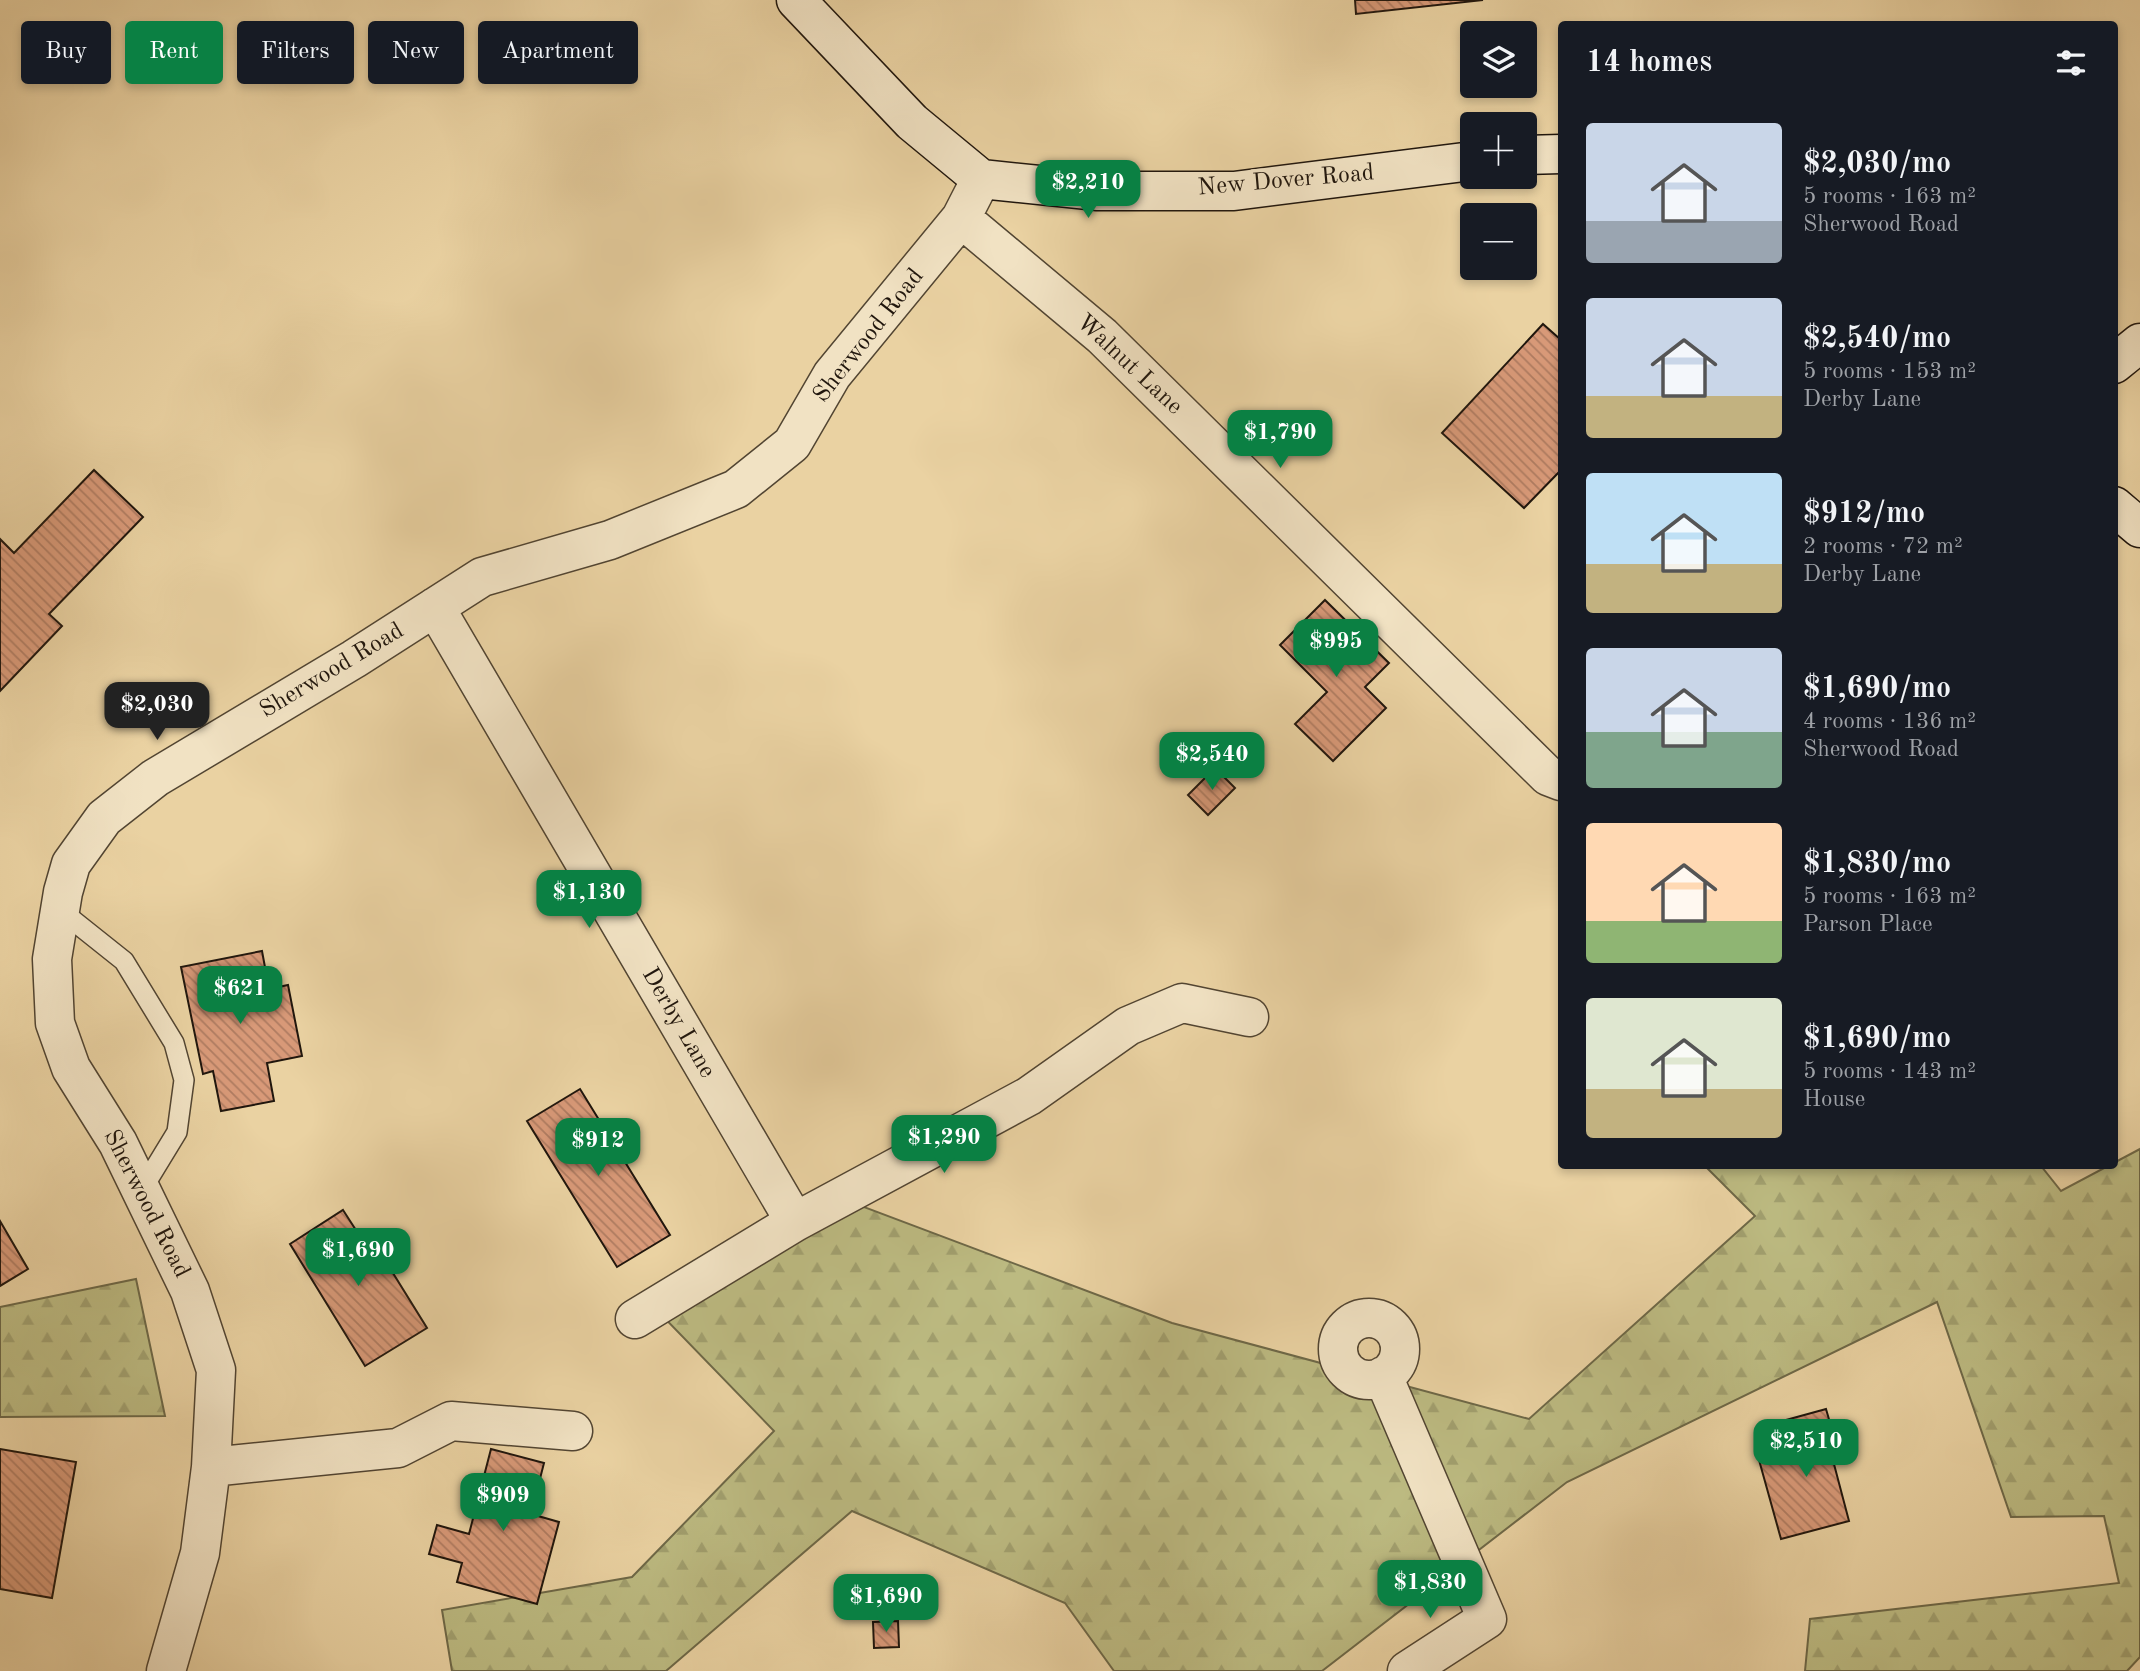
<!DOCTYPE html>
<html lang="en">
<head>
<meta charset="utf-8">
<style>
	body { margin:0; font-family:"Old Standard TT",serif; background:#242831; color:#f1f3f6; height:100vh; display:flex; flex-direction:column; font-size:26px; white-space:nowrap }
	* { box-sizing:border-box; margin:0 }
	p { font-size:23px; color:#9ea1a6 }
	.icon { flex:none; width:38px; height:38px; fill:none; stroke:currentColor; stroke-width:2; stroke-linecap:round; stroke-linejoin:round }
	.map { position:relative; flex:1; overflow:hidden }
	.drawer { position:absolute; left:1558px; top:21px; width:560px; height:1148px; display:flex; flex-direction:column; background:#171b24; border-radius:7px; box-shadow:0 4px 10px #0003 }
	.drawer>* { flex:none }
	.banner { position:absolute; left:21px; top:21px; width:665px; height:63px; display:flex; gap:14px }
	.tools { position:absolute; left:1460px; top:21px; display:grid; gap:14px }
	.tools a { display:grid; place-items:center; width:77px; height:77px; border-radius:7px; background:#171b24; box-shadow:0 4px 10px #0003; font-size:35px }
	.price { position:absolute; translate:-50% -60px; padding:0 16px; border-radius:14px; background:#0b8043; color:#fff; font-size:23px; line-height:46px; filter:drop-shadow(0 2px 4px #0008) }
	.price::after { content:''; position:absolute; left:50%; top:42px; width:21px; height:16px; margin-left:-10px; background:inherit; clip-path:polygon(0 0,100% 0,50% 100%) }
	.price.selected { background:#222; color:#fff }
	ul { padding:0; list-style:none }
	li { display:flex; align-items:center; gap:21px; height:175px; padding:0 28px }
	li span { display:grid; place-items:center; flex:none; width:196px; height:140px; border-radius:7px; color:#555 }
	li>.icon { margin-inline-start:auto }
	span .icon { width:84px; height:84px; fill:#fffc; stroke-width:1 }
	li b { font-size:30px }
	h2 { display:flex; justify-content:space-between; align-items:center; height:84px; padding:0 28px; font-size:30px }
	.tag { padding:0 24px; border-radius:7px; background:#171b24; box-shadow:0 4px 10px #0003; font-size:24px; line-height:63px }
	.tag.selected { background:#0b8043; color:#fff }
	.map>svg:first-child { display:block }
	.forest { fill:url(#forest-firs); stroke:#6e6847; stroke-width:2 }
	.building { fill:url(#building-back-hatch); stroke:#20160d; stroke-width:2 }
	.lines { fill:none; stroke-linecap:round; stroke-linejoin:round }
	.lane-casing { stroke:#524532; stroke-width:22 }
	.street-casing { stroke:#524532; stroke-width:41 }
	.secondary-casing { stroke:#20160d; stroke-width:41 }
	.lane { stroke:#f1e2c3; stroke-width:19 }
	.street { stroke:#f1e2c3; stroke-width:38 }
	.secondary { stroke:#f1e2c3; stroke-width:38 }
	.labels { text-anchor:middle; dominant-baseline:central; stroke-width:7; stroke-linejoin:round; paint-order:stroke }
	.street-label { font-size:24px; fill:#20160d; stroke:#f1e2c3 }
</style>
</head>
<body>
<div class="map">
<svg width="2140" height="1671" viewBox="0 0 2140 1671">
	<defs>
		<pattern id="forest-firs" width="22" height="20" patternUnits="userSpaceOnUse" patternTransform="scale(1.75)"><rect width="22" height="20" fill="#bcba81"/><path d="M5 1l3.5 6h-7zM16 11l3.5 6h-7z" fill="#a19f6e"/></pattern>
		<pattern id="building-back-hatch" width="6" height="6" patternUnits="userSpaceOnUse" patternTransform="scale(1.75)"><rect width="6" height="6" fill="#d89978"/><path d="M-1 5l2 2M0 0l6 6M5-1l2 2" fill="none" stroke="#af7c61"/></pattern>
	</defs>
	<rect width="100%" height="100%" fill="#ead2a2"/>
	<filter id="stains"><feTurbulence type="fractalNoise" baseFrequency=".00286" numOctaves="4"/><feColorMatrix values="0 0 0 0 .2 0 0 0 0 .09 0 0 0 0 .02 0 0 0 .5 -.17"/></filter>
	<radialGradient id="worn" r=".72"><stop offset=".6" stop-color="#630" stop-opacity="0"/><stop offset="1" stop-color="#630" stop-opacity=".3"/></radialGradient>
	<path class="forest" d="M2140,1149v508l-13,14h-322l5,-52 309,-36 -15,-67 -93,1 -74,-215 -370,180 -245,189h-208l-49,-68 -213,-92 -186,160h-214l-10,-61 190,-33 142,-146 -126,-130 179,-108 345,130 357,96 226,-203 -50,-50h336l20,25z
		M136,1279l29,137 -165,1v-110z"/>
	<path class="building" d="M1355,0h128l-127,14z
		M1543,324l18,16v130l-37,38 -82,-75z
		M94,470l49,47 -94,97 13,12 -62,65v-152l14,14z
		M1325,600l64,63 -24,24 21,21 -53,53 -38,-37 32,-32 -47,-47z
		M1215,768l20,20 -27,27 -20,-20z
		M262,951l7,38 19,-4 14,71 -35,7 7,38 -53,10 -8,-40 -10,3 -22,-107z
		M580,1089l90,146 -53,32 -90,-146z
		M343,1210l20,31 7,-5 57,92 -62,38 -75,-122z
		M0,1221l28,48 -28,17z
		M1826,1409l11,38 -7,2 19,72 -68,18 -22,-79 35,-10 -8,-30z
		M0,1449l76,13 -24,136 -52,-9z
		M491,1449l53,14 -13,51 28,8 -22,82 -80,-22 5,-19 -33,-9 8,-29 32,9z
		M898,1621l1,26 -25,1 -1,-26z"/>
	<g class="lines">
		<defs>
			<path id="lane" d="M60,910l64,51 50,82 10,37 -7,52 -36,59"/>
			<path id="street" d="M961,218l141,118 446,440 13,5
				M435,607l360,615
				M1338 1349a31 31 0 1 1 62 0a31 31 0 1 1-62 0Z
				M635,1319l160,-97 234,-126 99,-70 54,-23 67,14
				M1383,1376l104,243 -80,52
				M211,1467l187,-19 53,-27 122,10
				M166,1671l34,-118 11,-86 5,-97 -26,-79 -72,-148 -47,-75 -16,-45 -3,-64 11,-67 8,-28 33,-46 51,-40 199,-119 128,-82 128,-37 126,-51 56,-45 40,-69 129,-157 20,-39"/>
			<path id="secondary" d="M796,0l116,122 69,57 117,12h136l238,-30
				M1524,155l37,-1
				M2114,364l26,-21
				M2114,506l26,22"/>
		</defs>
		<use href="#lane" class="lane-casing"/>
		<use href="#street" class="street-casing"/>
		<use href="#secondary" class="secondary-casing"/>
		<use href="#lane" class="lane"/>
		<use href="#street" class="street"/>
		<use href="#secondary" class="secondary"/>
	</g>
	<g class="labels">
		<g class="street-label">
			<text transform="translate(1286 181) rotate(-5)">New Dover Road</text>
			<text transform="translate(869 336) rotate(-52)">Sherwood Road</text>
			<text transform="translate(1129 365) rotate(43)">Walnut Lane</text>
			<text transform="translate(332 671) rotate(-31)">Sherwood Road</text>
			<text transform="translate(678 1023) rotate(60)">Derby Lane</text>
			<text transform="translate(146 1204) rotate(63)">Sherwood Road</text>
		</g>
	</g>
	<rect width="100%" height="100%" filter="url(#stains)"/>
	<rect width="100%" height="100%" fill="url(#worn)"/>
</svg>
<div class="tools">
<a><svg class="icon" aria-label="layers" viewBox="0 0 24 24"><path d="M12 4l9 5-9 5-9-5zM3 14l9 5 9-5"/></svg></a>
<a>+</a>
<a>−</a>
</div>
<b class="price" style="left:1088px;top:220px">$2,210</b>
<b class="price" style="left:1280px;top:470px">$1,790</b>
<b class="price" style="left:1336px;top:679px">$995</b>
<b class="price selected" style="left:157px;top:742px">$2,030</b>
<b class="price" style="left:1212px;top:792px">$2,540</b>
<b class="price" style="left:589px;top:930px">$1,130</b>
<b class="price" style="left:240px;top:1026px">$621</b>
<b class="price" style="left:944px;top:1175px">$1,290</b>
<b class="price" style="left:598px;top:1178px">$912</b>
<b class="price" style="left:358px;top:1288px">$1,690</b>
<b class="price" style="left:1806px;top:1479px">$2,510</b>
<b class="price" style="left:503px;top:1533px">$909</b>
<b class="price" style="left:1430px;top:1620px">$1,830</b>
<b class="price" style="left:886px;top:1634px">$1,690</b>
<div class="banner">
<a class="tag">Buy</a>
<a class="tag selected">Rent</a>
<a class="tag">Filters</a>
<a class="tag">New</a>
<a class="tag">Apartment</a>
</div>
<section class="drawer">
<h2>14 homes<svg class="icon" aria-label="filters" viewBox="0 0 24 24"><path d="M4 7h16M4 17h16"/><circle cx="9" cy="7" r="2"/><circle cx="15" cy="17" r="2"/></svg></h2>
<ul>
<li><span style="background:linear-gradient(#c9d6e8 70%,#9aa5b1 0)"><svg class="icon" aria-label="home" viewBox="0 0 24 24"><path d="M3 11l9-7 9 7M6 9v11h12V9"/></svg></span><div><b>$2,030/mo</b><p>5 rooms · 163 m²</p><p>Sherwood Road</p></div></li>
<li><span style="background:linear-gradient(#c9d6e8 70%,#c2b280 0)"><svg class="icon" aria-label="home" viewBox="0 0 24 24"><path d="M3 11l9-7 9 7M6 9v11h12V9"/></svg></span><div><b>$2,540/mo</b><p>5 rooms · 153 m²</p><p>Derby Lane</p></div></li>
<li><span style="background:linear-gradient(#bfe0f5 65%,#c2b280 0)"><svg class="icon" aria-label="home" viewBox="0 0 24 24"><path d="M3 11l9-7 9 7M6 9v11h12V9"/></svg></span><div><b>$912/mo</b><p>2 rooms · 72 m²</p><p>Derby Lane</p></div></li>
<li><span style="background:linear-gradient(#c9d6e8 60%,#7fa58c 0)"><svg class="icon" aria-label="home" viewBox="0 0 24 24"><path d="M3 11l9-7 9 7M6 9v11h12V9"/></svg></span><div><b>$1,690/mo</b><p>4 rooms · 136 m²</p><p>Sherwood Road</p></div></li>
<li><span style="background:linear-gradient(#ffd9b3 70%,#8fb573 0)"><svg class="icon" aria-label="home" viewBox="0 0 24 24"><path d="M3 11l9-7 9 7M6 9v11h12V9"/></svg></span><div><b>$1,830/mo</b><p>5 rooms · 163 m²</p><p>Parson Place</p></div></li>
<li><span style="background:linear-gradient(#dfe7d0 65%,#c2b280 0)"><svg class="icon" aria-label="home" viewBox="0 0 24 24"><path d="M3 11l9-7 9 7M6 9v11h12V9"/></svg></span><div><b>$1,690/mo</b><p>5 rooms · 143 m²</p><p>House</p></div></li>
</ul>
</section>
</div>
</body>
</html>
